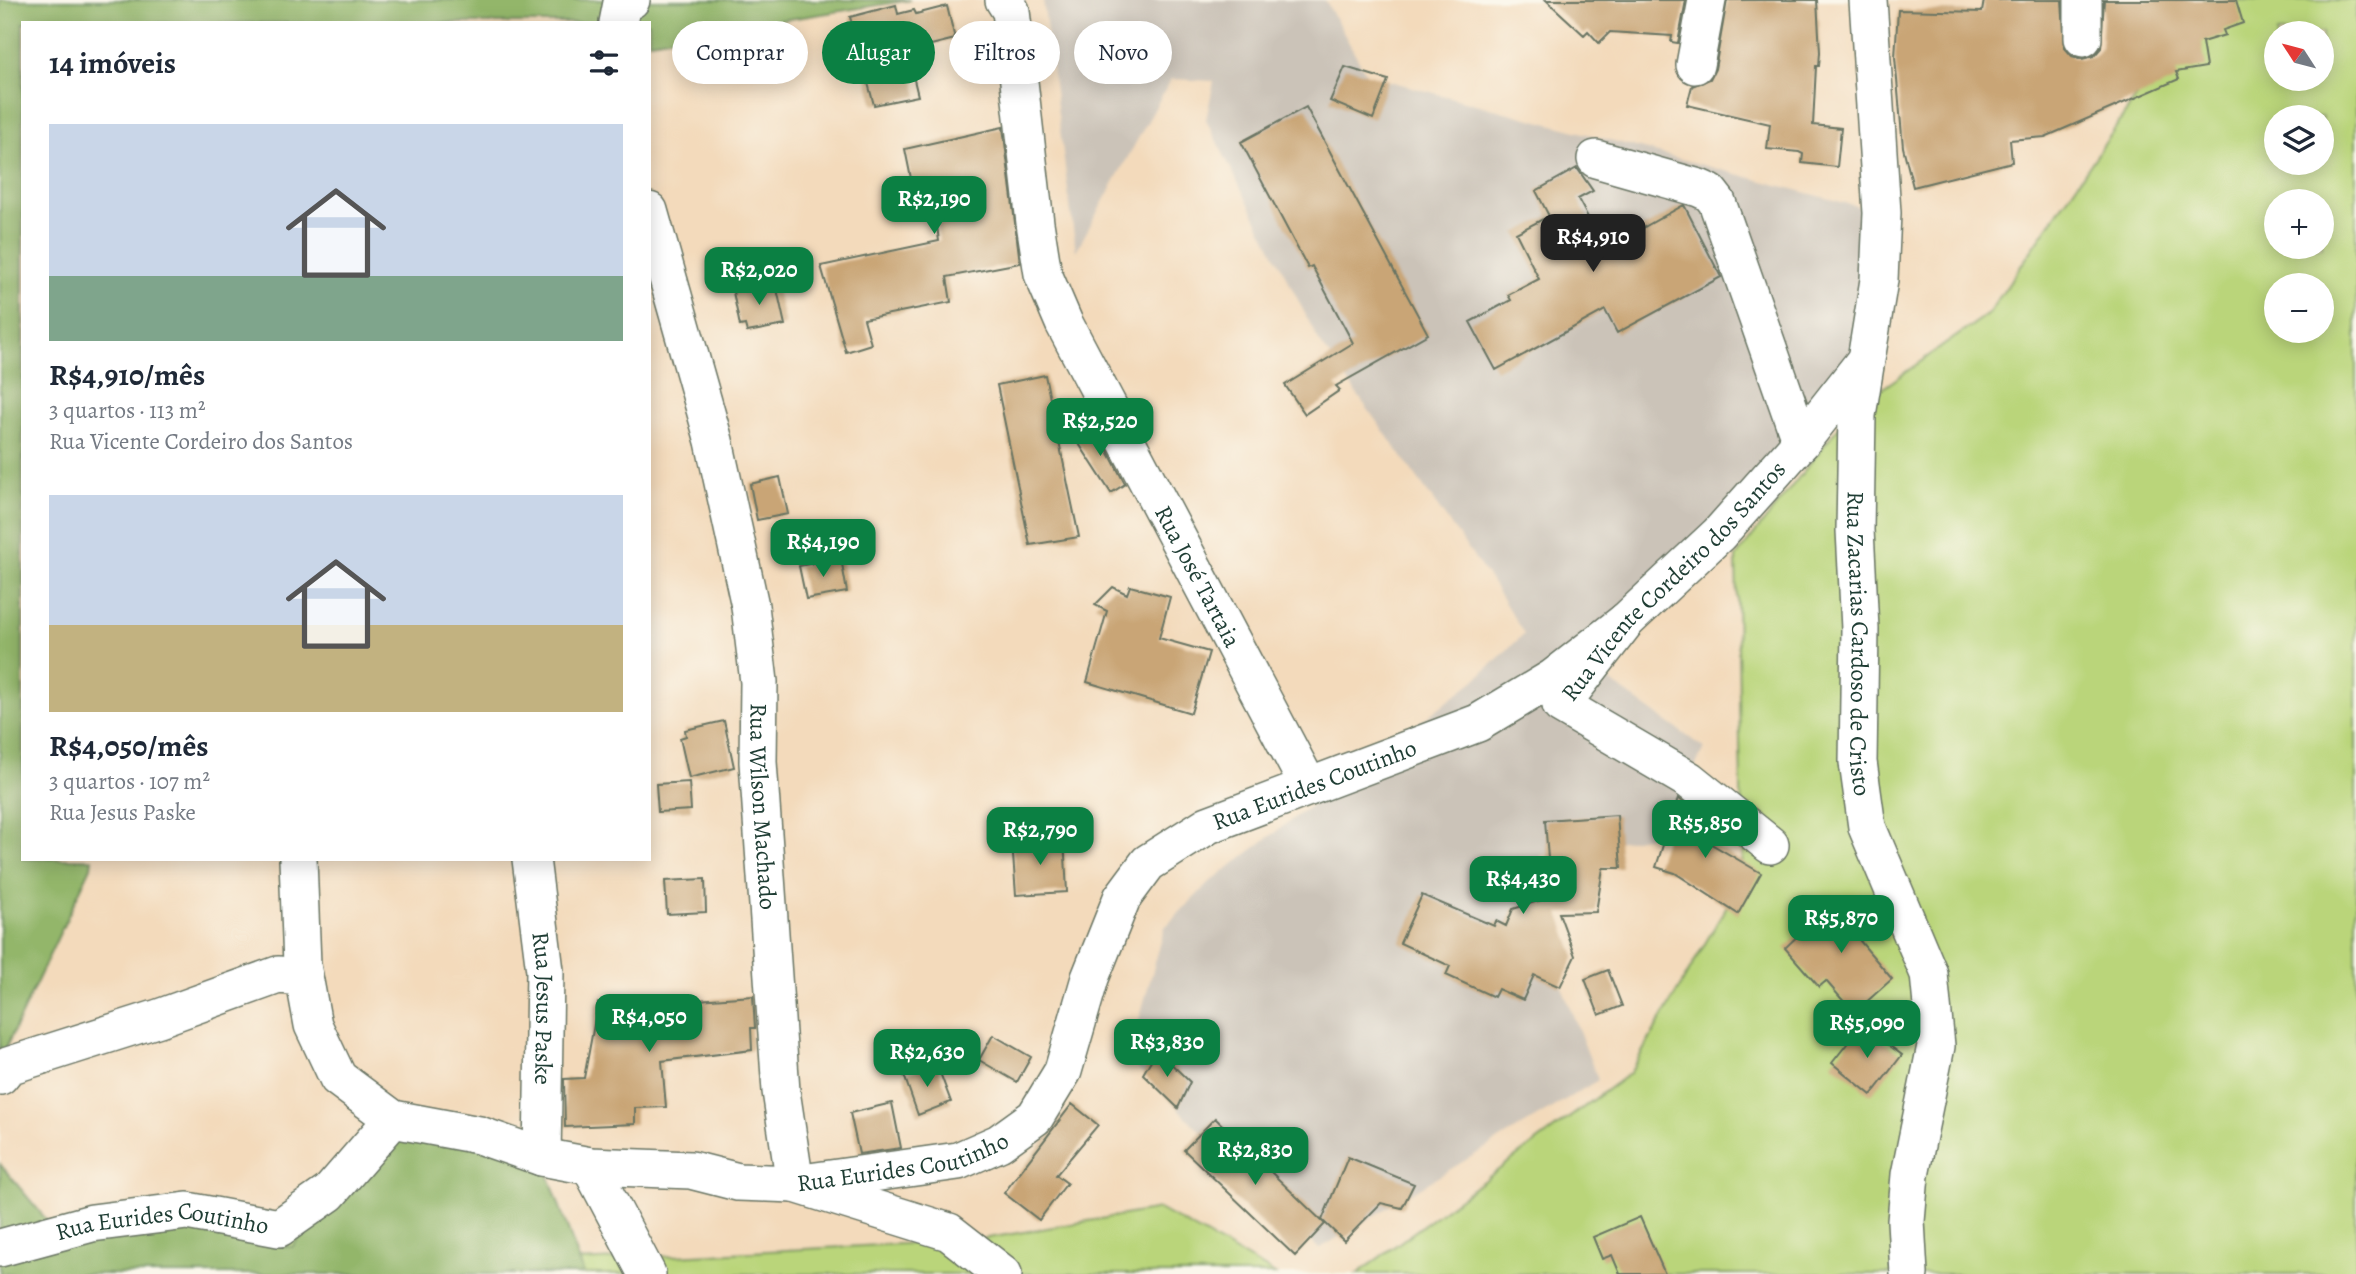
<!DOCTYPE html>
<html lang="pt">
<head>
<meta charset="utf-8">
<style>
	body { margin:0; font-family:Alegreya,serif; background:#f2f2f3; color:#1f2937; height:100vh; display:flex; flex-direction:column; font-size:26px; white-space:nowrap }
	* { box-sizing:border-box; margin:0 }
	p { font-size:23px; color:#747a83 }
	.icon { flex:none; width:38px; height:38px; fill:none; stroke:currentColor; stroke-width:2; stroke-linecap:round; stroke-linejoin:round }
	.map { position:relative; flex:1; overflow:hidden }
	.sheet { position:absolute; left:21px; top:21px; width:630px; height:840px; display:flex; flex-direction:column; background:#fff; border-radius:0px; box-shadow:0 4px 18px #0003 }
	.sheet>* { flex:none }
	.top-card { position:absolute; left:672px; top:21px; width:665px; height:63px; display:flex; gap:14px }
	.needle { width:46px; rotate:306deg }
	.controls { position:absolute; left:2264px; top:21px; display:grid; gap:14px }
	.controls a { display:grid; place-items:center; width:70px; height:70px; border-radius:50%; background:#fff; box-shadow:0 4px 18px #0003; font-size:35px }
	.price { position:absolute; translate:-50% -60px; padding:0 16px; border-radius:14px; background:#0b8043; color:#fff; font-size:23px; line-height:46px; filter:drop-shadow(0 2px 4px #0008) }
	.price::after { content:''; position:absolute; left:50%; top:42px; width:21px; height:16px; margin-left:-10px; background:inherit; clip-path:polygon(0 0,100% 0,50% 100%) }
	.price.on { background:#222; color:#fff }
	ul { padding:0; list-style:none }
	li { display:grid; align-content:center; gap:14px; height:371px; padding:0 28px }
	li span { display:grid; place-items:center; height:217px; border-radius:0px; color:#555 }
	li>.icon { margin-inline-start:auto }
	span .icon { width:126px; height:126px; fill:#fffc; stroke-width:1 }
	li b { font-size:30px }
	h2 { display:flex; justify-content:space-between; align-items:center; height:84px; padding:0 28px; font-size:30px }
	.pill { padding:0 24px; border-radius:32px; background:#fff; box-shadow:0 4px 18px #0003; font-size:24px; line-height:63px }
	.pill.on { background:#0b8043; color:#fff }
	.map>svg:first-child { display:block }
	.industrial { fill:#cbc3b8 }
	.green { fill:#bad57a; stroke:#6c8957; stroke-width:2; fill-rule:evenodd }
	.forest { fill:#93b66a; stroke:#597a4f; stroke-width:2 }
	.building { fill:#c9a576 }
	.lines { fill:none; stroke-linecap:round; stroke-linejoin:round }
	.minor-casing { stroke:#697463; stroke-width:40 }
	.minor { stroke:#fff; stroke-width:37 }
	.labels { text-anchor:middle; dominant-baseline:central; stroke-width:5; stroke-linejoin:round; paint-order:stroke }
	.street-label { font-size:24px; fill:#1f3d34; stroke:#fbf7ec }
</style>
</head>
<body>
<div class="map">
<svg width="2356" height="1274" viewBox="0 0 2356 1274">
	<rect width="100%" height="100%" fill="#fbf7ec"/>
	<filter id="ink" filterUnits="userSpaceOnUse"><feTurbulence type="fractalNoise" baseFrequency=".0143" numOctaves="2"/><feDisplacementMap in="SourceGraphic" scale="14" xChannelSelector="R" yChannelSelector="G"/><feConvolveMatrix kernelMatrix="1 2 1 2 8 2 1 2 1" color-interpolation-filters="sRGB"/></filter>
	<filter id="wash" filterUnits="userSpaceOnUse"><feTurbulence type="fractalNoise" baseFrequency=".00686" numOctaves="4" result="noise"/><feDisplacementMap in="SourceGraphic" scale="28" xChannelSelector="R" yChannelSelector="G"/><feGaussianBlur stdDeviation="1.57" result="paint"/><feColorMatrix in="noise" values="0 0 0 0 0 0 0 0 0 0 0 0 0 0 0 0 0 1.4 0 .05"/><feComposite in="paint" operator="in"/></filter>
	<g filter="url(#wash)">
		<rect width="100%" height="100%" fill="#f3dabb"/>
		<path class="industrial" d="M1043,0h282l42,75 515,138 -18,148 -286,298 126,89 -41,86 -122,21 6,93 51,132 -279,169 -191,-190 37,-132 45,-45 264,-201 50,-47 -33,-53 -172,-240 -113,-221 8,-39 -43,-2 -95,172z"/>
		<path class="green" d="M2203,0h153v1274h-999l273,-201 113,-195 -7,-321 116,-147 136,-96zM2277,33h45v46h-45zM2277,117h45v46h-45zM2277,201h45v46h-45zM2277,285h45v46h-45z
			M1159,1209l116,65h-1020l1,-51 247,42 473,-25z"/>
		<path class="forest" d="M0,0h911l-262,41v-18h-626v836h69l-1,8 -91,193z
			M393,1119l149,38 42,117h-584v-110l50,60 206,-1v19l36,5z"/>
		<g id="blocks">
			<path class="building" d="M1546,0h140l-8,43 -7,-1 1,-6 -62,-4 -11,11 -11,-12 -4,4z
				M1727,0h90l3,52 -1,14h-3l-3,59 28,3 -4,39 -35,-4 1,-9 -4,-2 -32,-3 3,-25 -83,-19 5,-19 18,-7 5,-10z
				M1984,0h78l3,48 7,8 10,3 12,-3 7,-8 3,-48h132l7,23 -20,7 2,5 -23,7 4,25 -30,5 3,7 -134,58 -35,3 2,22 -99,25 -10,-40 -8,-90 3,-47 84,2z
				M896,5l2,9 16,-4 2,4 31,-8 8,33 -48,12 11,45 -44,9 -24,-88z
				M1345,67l43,13 -15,39 -43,-18z
				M1306,107l122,227 -92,52 4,4 -35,24 -20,-29 68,-42 -41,-77 -4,2 -67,-126z
				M1003,127l17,136 -73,14 4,25 -87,17 7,25 -25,8 -25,-86 118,-25 -7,-52 -18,4 -9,-44z
				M1577,168l16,23 -15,8 27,50 79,-44 37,72 -104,56 -12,-23 -109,60 -26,-48 41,-22 -3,-5 31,-16 -23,-46 33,-17 -13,-25z
				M775,280l10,45 -38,7 -2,-7 -5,1 -7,-34z
				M1045,375l34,162 -49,8 -33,-160z
				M1094,424l31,60 -14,9 -37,-57z
				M780,477l8,37 -31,6 -7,-36z
				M841,558l6,34 -41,7 -7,-33z
				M1130,586l40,11 -11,41 50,14 -18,61 -104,-31 20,-71 -12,-6 18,-18 14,7z
				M724,721l10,46 -45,11 -9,-40 6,-2 -1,-6z
				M689,782l2,28 -33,2 -2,-28z
				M1678,798l35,28 -5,16 53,31 -23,41 -63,-41 -19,-6z
				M1617,815l4,53h-18l-7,44 -37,1 16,43 -15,31 -26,-12 -11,25 -25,-11 -4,8 -48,-22 4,-9 -50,-23 22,-48 72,31 2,-5 10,5 7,-17 38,-12 -6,-77z
				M1064,838l3,54 -51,3 -4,-53z
				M705,879l1,33 -39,2 -2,-33z
				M1860,900l20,23 -20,18 32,38 -38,34 -28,-32 -7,6 -34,-39 46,-44 11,12z
				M1608,970l14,36 -23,9 -14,-36z
				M753,996l2,32h-4l1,22 -90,11 4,46 -31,1v16l-70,3 -1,-48 20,-1 14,-75 31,2 1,-4 54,11 -1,-11z
				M1862,1025l40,30 -31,40 -39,-32z
				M993,1035l38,22 -14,25 -38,-22z
				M1157,1050l33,32 -12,26 -35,-34z
				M936,1062l15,40 -33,13 -14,-40z
				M892,1103l9,45 -42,6 -9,-41z
				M1072,1104l26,21 -42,50 11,8 -28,37 -35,-27z
				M1215,1118l110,106 -30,32 -111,-106z
				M1348,1157l66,27 -12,24 -21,-5 -37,38 -22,-21z
				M1640,1217l25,57h-45l-8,-19 -10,4 -9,-22z"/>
		</g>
	</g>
	<g filter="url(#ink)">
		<use href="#blocks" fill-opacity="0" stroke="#697463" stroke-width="2"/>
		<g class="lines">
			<defs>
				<g id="minor">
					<path id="s1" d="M1004,0l7,11 24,212 8,51 21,49 245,464"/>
					<path id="s2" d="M1868,0l14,213 -3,67 -22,135 -2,115 5,99 -2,133 9,65 62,147 7,72 -26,129 -4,46 3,53"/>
					<path d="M618,23l4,-20 9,-3"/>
					<path d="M2083,38v-38"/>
					<path d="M1695,65l12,-65"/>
					<path d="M1596,159l103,29 11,5 7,9 84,240"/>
					<path id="s3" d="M649,211l65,230 36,165 9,76 -1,80 23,329 14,93 154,48 54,42"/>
					<path id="s4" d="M1770,845l-81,-65 -128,-75 65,-84 93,-87 82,-92 63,-80"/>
					<path id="s5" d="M298,859l4,106 11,60 25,53 55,41 86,16 63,22 48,9 101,4 47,12 57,2 163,-23 41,-18 36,-26 28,-46 27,-93 32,-80 26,-35 60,-38 270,-102 75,-45 73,-57"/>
					<path id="s6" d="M531,859l14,112 -3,186"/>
					<path d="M0,1076l8,-10 151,-48 119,-43 26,2"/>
					<path d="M590,1166l57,108"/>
					<path id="s7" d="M0,1248l92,-25 95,-12 92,17 50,-35 64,-74"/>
				</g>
			</defs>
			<use href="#minor" class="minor-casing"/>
			<use href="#minor" class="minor"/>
		</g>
	</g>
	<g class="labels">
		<g class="street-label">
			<text stroke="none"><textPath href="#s1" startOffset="618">Rua José Tartaia</textPath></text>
			<text stroke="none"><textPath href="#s4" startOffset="420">Rua Vicente Cordeiro dos Santos</textPath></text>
			<text stroke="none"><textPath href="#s2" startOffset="646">Rua Zacarias Cardoso de Cristo</textPath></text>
			<text stroke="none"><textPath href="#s5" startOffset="1423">Rua Eurides Coutinho</textPath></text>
			<text stroke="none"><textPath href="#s3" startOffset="609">Rua Wilson Machado</textPath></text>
			<text stroke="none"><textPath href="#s6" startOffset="150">Rua Jesus Paske</textPath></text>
			<text stroke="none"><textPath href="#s5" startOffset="814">Rua Eurides Coutinho</textPath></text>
			<text stroke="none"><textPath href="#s7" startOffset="166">Rua Eurides Coutinho</textPath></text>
		</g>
	</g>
</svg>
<div class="controls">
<a><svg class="needle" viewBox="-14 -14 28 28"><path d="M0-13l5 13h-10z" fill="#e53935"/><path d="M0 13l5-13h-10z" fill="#747a83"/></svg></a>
<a><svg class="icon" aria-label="layers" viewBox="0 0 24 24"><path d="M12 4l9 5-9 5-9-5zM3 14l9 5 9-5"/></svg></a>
<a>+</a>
<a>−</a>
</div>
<b class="price" style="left:934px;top:236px">R$2,190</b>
<b class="price on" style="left:1593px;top:274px">R$4,910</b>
<b class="price" style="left:759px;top:307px">R$2,020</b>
<b class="price" style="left:1100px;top:458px">R$2,520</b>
<b class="price" style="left:823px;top:579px">R$4,190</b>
<b class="price" style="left:1705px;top:860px">R$5,850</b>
<b class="price" style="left:1040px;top:867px">R$2,790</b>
<b class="price" style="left:1523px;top:916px">R$4,430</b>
<b class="price" style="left:1841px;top:955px">R$5,870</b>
<b class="price" style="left:649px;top:1054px">R$4,050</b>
<b class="price" style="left:1867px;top:1060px">R$5,090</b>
<b class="price" style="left:1167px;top:1079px">R$3,830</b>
<b class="price" style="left:927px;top:1089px">R$2,630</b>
<b class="price" style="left:1255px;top:1187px">R$2,830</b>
<div class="top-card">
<a class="pill">Comprar</a>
<a class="pill on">Alugar</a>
<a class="pill">Filtros</a>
<a class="pill">Novo</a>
</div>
<section class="sheet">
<h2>14 imóveis<svg class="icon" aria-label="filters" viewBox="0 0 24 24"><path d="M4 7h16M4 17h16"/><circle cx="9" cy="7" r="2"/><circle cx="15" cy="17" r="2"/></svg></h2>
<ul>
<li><span style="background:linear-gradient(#c9d6e8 70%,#7fa58c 0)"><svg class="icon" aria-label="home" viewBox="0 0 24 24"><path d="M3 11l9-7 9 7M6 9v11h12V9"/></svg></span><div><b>R$4,910/mês</b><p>3 quartos · 113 m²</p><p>Rua Vicente Cordeiro dos Santos</p></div></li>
<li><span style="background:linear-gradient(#c9d6e8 60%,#c2b280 0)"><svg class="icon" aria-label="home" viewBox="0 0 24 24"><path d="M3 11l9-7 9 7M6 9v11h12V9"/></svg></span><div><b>R$4,050/mês</b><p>3 quartos · 107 m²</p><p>Rua Jesus Paske</p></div></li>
</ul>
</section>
</div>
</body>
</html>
